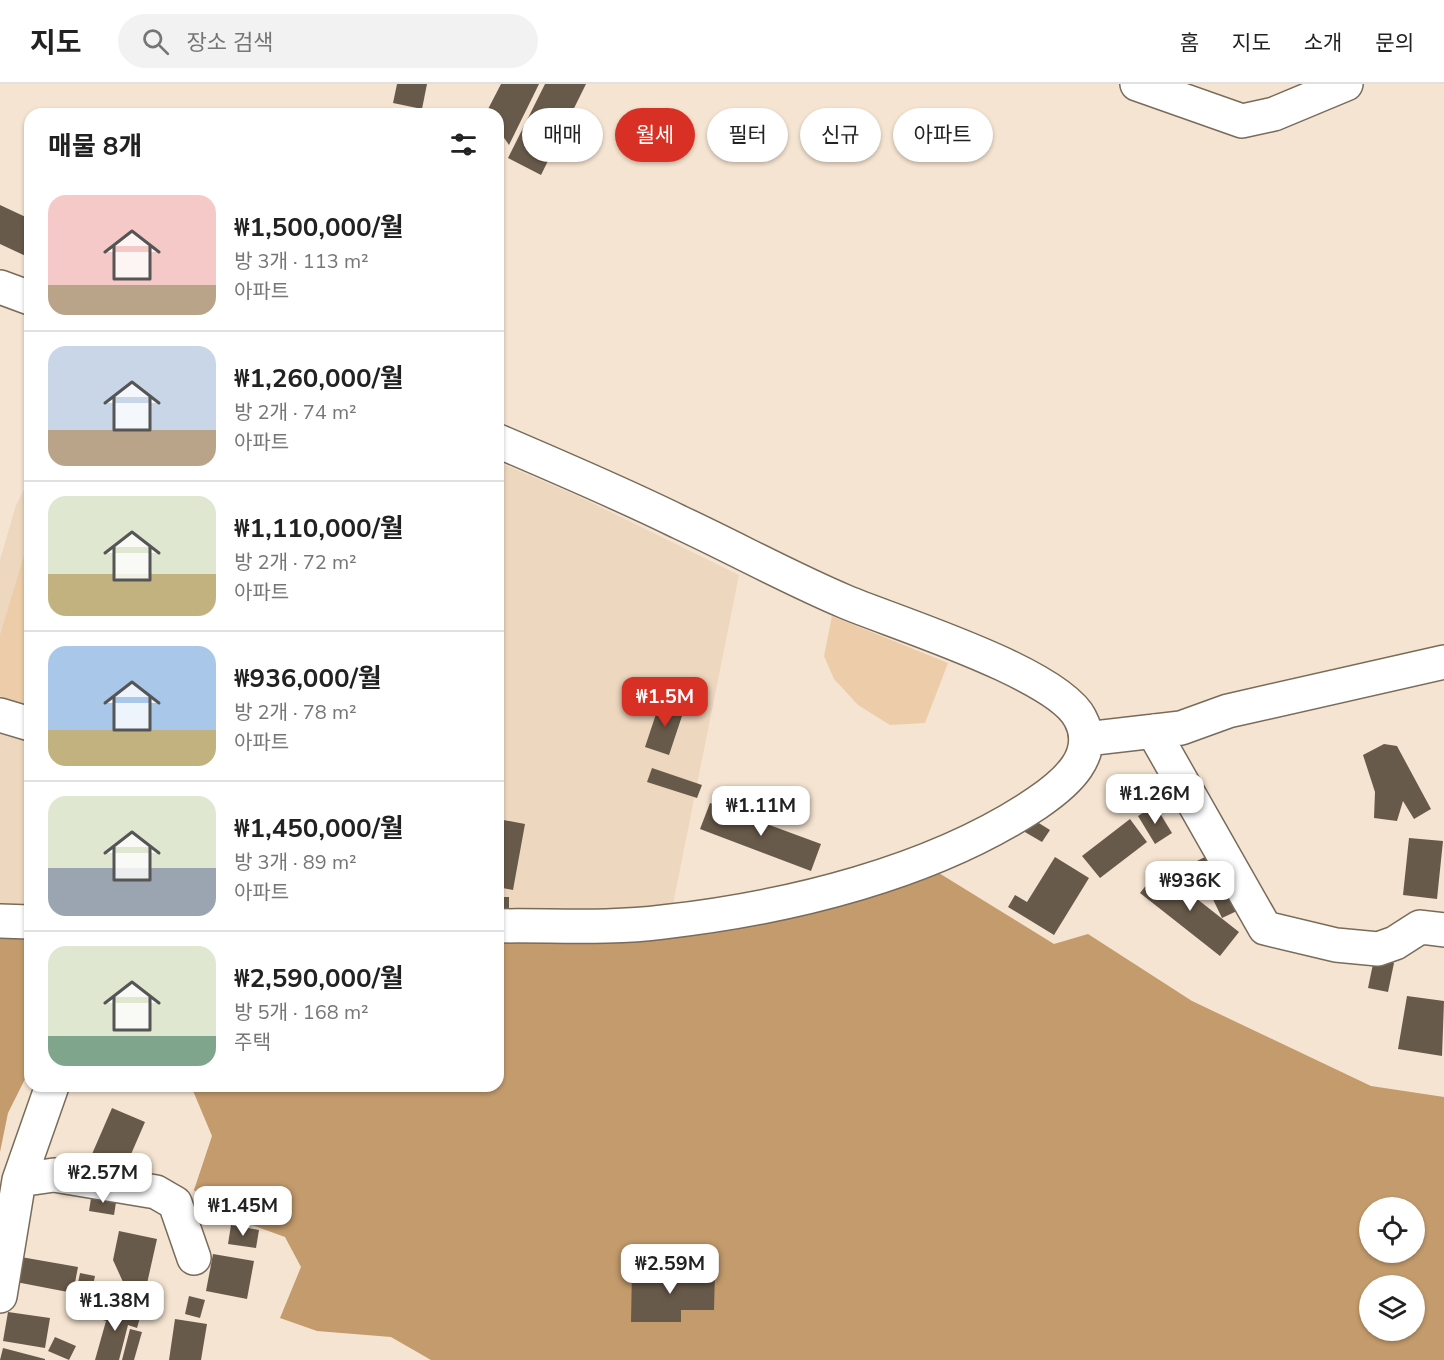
<!DOCTYPE html>
<html lang="ko">
<head>
<meta charset="utf-8">
<style>
	body { margin:0; font-family:"Nunito Sans","Noto Sans KR",sans-serif; background:#f2f2f2; color:#222; height:100vh; display:flex; flex-direction:column; font-size:22px; white-space:nowrap }
	* { box-sizing:border-box; margin:0 }
	p { font-size:20px; color:#767676 }
	.icon { flex:none; width:33px; height:33px; fill:none; stroke:currentColor; stroke-width:2; stroke-linecap:round; stroke-linejoin:round }
	.map { position:relative; flex:1; overflow:hidden }
	.drawer { position:absolute; left:24px; top:24px; width:480px; height:984px; display:flex; flex-direction:column; background:#fff; border-radius:18px; box-shadow:0 2px 4px #0004 }
	.drawer>* { flex:none }
	.top-card { position:absolute; left:522px; top:24px; width:570px; height:54px; display:flex; gap:12px }
	.controls { position:absolute; left:1359px; top:1113px; display:grid; gap:12px }
	.controls a { display:grid; place-items:center; width:66px; height:66px; border-radius:50%; background:#fff; box-shadow:0 2px 4px #0004; font-size:30px }
	.price { position:absolute; translate:-50% -51px; padding:0 14px; border-radius:12px; background:#fff; color:#222; font-size:20px; line-height:39px; filter:drop-shadow(0 2px 3px #0008) }
	.price::after { content:''; position:absolute; left:50%; top:36px; width:18px; height:14px; margin-left:-9px; background:inherit; clip-path:polygon(0 0,100% 0,50% 100%) }
	.price.selected { background:#d93025; color:#fff }
	ul { padding:0; list-style:none }
	li { display:flex; align-items:center; gap:18px; height:150px; padding:0 24px }
	li+li { border-top:2px solid #e0e0e0 }
	li span { display:grid; place-items:center; flex:none; width:168px; height:120px; border-radius:18px; color:#555 }
	li>.icon { margin-inline-start:auto }
	span .icon { width:72px; height:72px; fill:#fffc; stroke-width:1 }
	li b { font-size:26px }
	h2 { display:flex; justify-content:space-between; align-items:center; height:72px; padding:0 24px; font-size:26px }
	.pill { padding:0 21px; border-radius:27px; background:#fff; box-shadow:0 2px 4px #0004; font-size:21px; line-height:54px }
	.pill.selected { background:#d93025; color:#fff }
	header { display:flex; align-items:center; gap:36px; box-sizing:border-box; height:84px; padding:0 30px; background:#fff; border-bottom:2px solid #e0e0e0 }
	header strong { font-size:28px }
	nav { display:flex; gap:33px; margin-inline-start:auto; font-size:21px }
	.search { width:420px; height:54px; background:#f2f2f2; display:flex; align-items:center; gap:15px; box-sizing:border-box; padding:0 21px; border-radius:33px; color:#767676; font-size:22px }
	.map>svg:first-child { display:block }
	.built { fill:#edd7bf }
	.green { fill:#edcda9 }
	.forest { fill:#c39b6c; fill-rule:evenodd }
	.building { fill:#685a4a }
	.lines { fill:none; stroke-linecap:round; stroke-linejoin:round }
	.minor-casing { stroke:#796b5a; stroke-width:36 }
	.minor { stroke:#fff; stroke-width:33 }
</style>
</head>
<body>
<header>
<strong>지도</strong>
<div class="search"><svg class="icon" aria-label="search" viewBox="0 0 24 24"><circle cx="10" cy="10" r="6"/><path d="M15 15l6 6"/></svg>장소 검색</div>
<nav><a>홈</a><a>지도</a><a>소개</a><a>문의</a></nav>
</header>
<div class="map">
<svg width="1444" height="1276" viewBox="0 0 1444 1276">
	<rect width="100%" height="100%" fill="#f5e4d1"/>
	<path class="built" d="M498,378l82,35 159,78 -67,334 -174,11z
		M30,395v433l-30,-1v-351l16,-55z"/>
	<path class="green" d="M30,452v169l-30,-9v-61z
		M832,532l116,47 -23,60 -35,2 -32,-20 -24,-26 -10,-23z"/>
	<path class="forest" d="M934,786l120,74 34,-10 104,67 179,85 73,11v263h-1013l-40,-23 -74,-6 -37,-13 21,-51 -16,-30 -74,-27 -17,-20 18,-54 -21,-50h307v-152zM1370,1124h44v44h-44zM1370,1202h44v44h-44z
		M0,845h30v140l-22,44 -8,39z"/>
	<path class="building" d="M397,0h30l-5,25 -29,-6z
		M501,0h38l-30,61 -11,-16v-15l-12,-1z
		M545,0h41l-45,91 -33,-17z
		M0,121l30,14v39l-30,-14z
		M660,618l24,8 -15,45 -24,-8z
		M1384,660l13,2 34,63 -17,10 -11,-18 -6,20 -23,-3 1,-26 -12,-37z
		M652,684l50,17 -5,13 -50,-16z
		M726,703l34,12 -5,14 -33,-11z
		M710,719l111,41 -10,27 -111,-42z
		M1155,721l17,28 -17,11 -17,-28z
		M1026,731l24,15 -8,12 -24,-14z
		M498,735l27,5 -12,66 -15,-3z
		M1130,735l17,23 -47,36 -18,-22z
		M1409,754l34,3 -6,58 -34,-4z
		M1211,770l28,56 -17,8 -27,-56z
		M1055,773l34,21 -35,57 -46,-28 7,-12 12,7z
		M1159,785l80,63 -19,24 -80,-63z
		M498,813h11v17h-11z
		M1374,875l20,4 -6,29 -20,-4z
		M1407,912l37,5 -2,55 -44,-7z
		M112,1024l33,14 -23,53 -33,-14z
		M92,1108l25,4 -3,19 -25,-4z
		M231,1141l28,5 -3,18 -28,-4z
		M119,1147l38,8 -13,58 -16,-4 -15,-33z
		M213,1170l41,7 -7,38 -41,-8z
		M21,1173l57,10 -5,26 -57,-11z
		M632,1187l83,1 -1,38h-33v12h-50z
		M80,1189l15,3 -4,19 -15,-2z
		M189,1212l16,4 -5,18 -15,-4z
		M105,1220l36,10 -4,14 -9,-3 -9,35h-24l11,-39 -6,-2z
		M8,1228l42,6 -5,30 -42,-7z
		M175,1235l32,5 -6,36h-32z
		M130,1245l12,3 -8,28h-12z
		M55,1253l21,9 -7,14 -21,-9z
		M3,1264l42,11v1h-45z"/>
	<g class="lines">
		<defs>
			<path id="minor" d="M1137,0l105,37 32,-7 72,-30
				M0,203l30,11
				M498,357c61,26 122,52 181,81 56,26 110,56 167,80 50,21 211,71 234,116 20,37 -15,66 -43,85 -104,70 -249,105 -374,119 -54,7 -111,3 -165,4
				M0,631l30,9
				M1153,647l112,197 71,17 42,4 17,-6 25,-16 24,3
				M1086,655l95,-11 47,-17 216,-49
				M0,837l30,1
				M19,1096l35,-5 102,17 19,11 19,55
				M0,1212l19,-116 33,-94"/>
		</defs>
		<use href="#minor" class="minor-casing"/>
		<use href="#minor" class="minor"/>
	</g>
</svg>
<div class="controls">
<a><svg class="icon" aria-label="locate" viewBox="0 0 24 24"><circle cx="12" cy="12" r="6"/><path d="M12 2v4M12 18v4M2 12h4M18 12h4"/></svg></a>
<a><svg class="icon" aria-label="layers" viewBox="0 0 24 24"><path d="M12 4l9 5-9 5-9-5zM3 14l9 5 9-5"/></svg></a>
</div>
<b class="price selected" style="left:665px;top:644px">₩1.5M</b>
<b class="price" style="left:1155px;top:741px">₩1.26M</b>
<b class="price" style="left:761px;top:753px">₩1.11M</b>
<b class="price" style="left:1190px;top:828px">₩936K</b>
<b class="price" style="left:103px;top:1120px">₩2.57M</b>
<b class="price" style="left:243px;top:1153px">₩1.45M</b>
<b class="price" style="left:670px;top:1211px">₩2.59M</b>
<b class="price" style="left:115px;top:1248px">₩1.38M</b>
<div class="top-card">
<a class="pill">매매</a>
<a class="pill selected">월세</a>
<a class="pill">필터</a>
<a class="pill">신규</a>
<a class="pill">아파트</a>
</div>
<section class="drawer">
<h2>매물 8개<svg class="icon" aria-label="filters" viewBox="0 0 24 24"><path d="M4 7h16M4 17h16"/><circle cx="9" cy="7" r="2"/><circle cx="15" cy="17" r="2"/></svg></h2>
<ul>
<li><span style="background:linear-gradient(#f6c9c9 75%,#b9a48a 0)"><svg class="icon" aria-label="home" viewBox="0 0 24 24"><path d="M3 11l9-7 9 7M6 9v11h12V9"/></svg></span><div><b>₩1,500,000/월</b><p>방 3개 · 113 m²</p><p>아파트</p></div></li>
<li><span style="background:linear-gradient(#c9d6e8 70%,#b9a48a 0)"><svg class="icon" aria-label="home" viewBox="0 0 24 24"><path d="M3 11l9-7 9 7M6 9v11h12V9"/></svg></span><div><b>₩1,260,000/월</b><p>방 2개 · 74 m²</p><p>아파트</p></div></li>
<li><span style="background:linear-gradient(#dfe7d0 65%,#c2b280 0)"><svg class="icon" aria-label="home" viewBox="0 0 24 24"><path d="M3 11l9-7 9 7M6 9v11h12V9"/></svg></span><div><b>₩1,110,000/월</b><p>방 2개 · 72 m²</p><p>아파트</p></div></li>
<li><span style="background:linear-gradient(#a9c7e8 70%,#c2b280 0)"><svg class="icon" aria-label="home" viewBox="0 0 24 24"><path d="M3 11l9-7 9 7M6 9v11h12V9"/></svg></span><div><b>₩936,000/월</b><p>방 2개 · 78 m²</p><p>아파트</p></div></li>
<li><span style="background:linear-gradient(#dfe7d0 60%,#9aa5b1 0)"><svg class="icon" aria-label="home" viewBox="0 0 24 24"><path d="M3 11l9-7 9 7M6 9v11h12V9"/></svg></span><div><b>₩1,450,000/월</b><p>방 3개 · 89 m²</p><p>아파트</p></div></li>
<li><span style="background:linear-gradient(#dfe7d0 75%,#7fa58c 0)"><svg class="icon" aria-label="home" viewBox="0 0 24 24"><path d="M3 11l9-7 9 7M6 9v11h12V9"/></svg></span><div><b>₩2,590,000/월</b><p>방 5개 · 168 m²</p><p>주택</p></div></li>
</ul>
</section>
</div>
</body>
</html>
